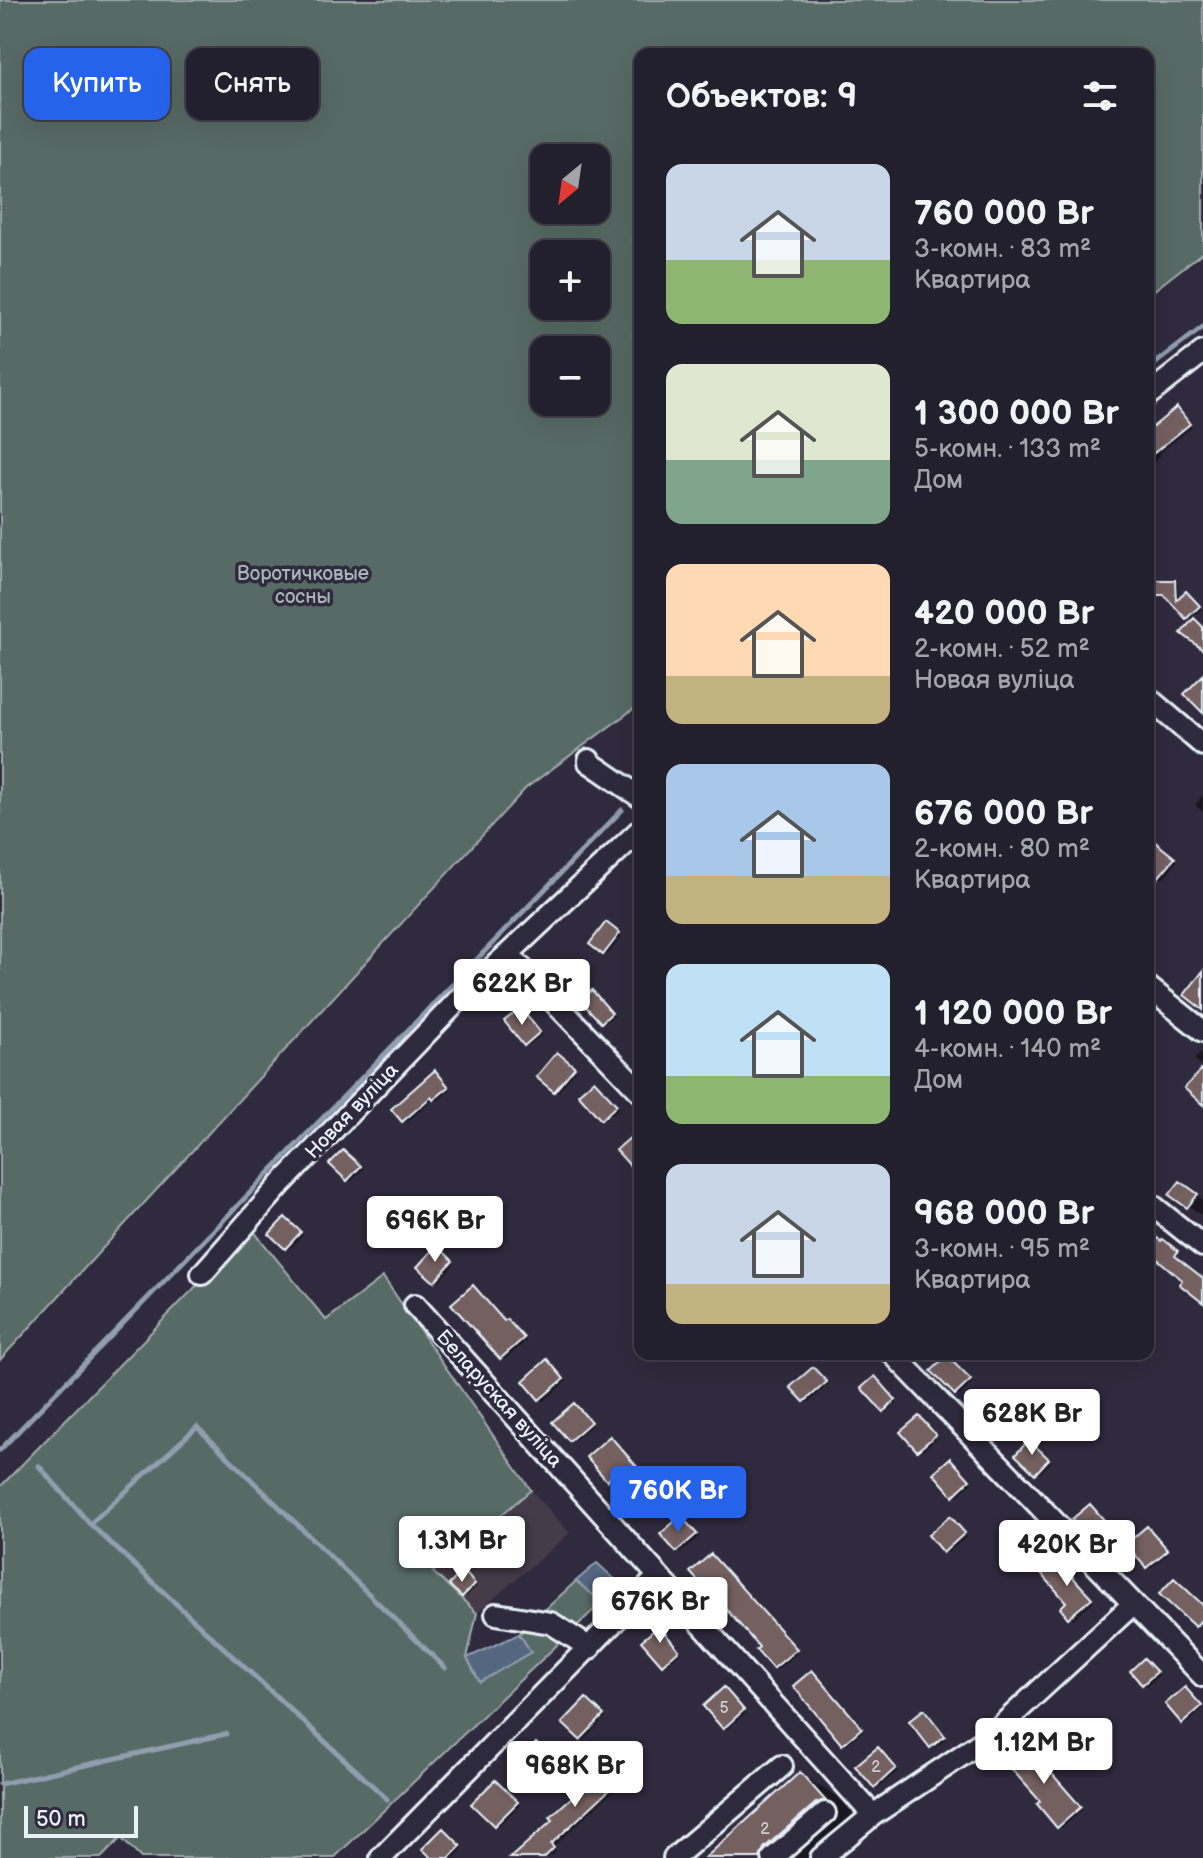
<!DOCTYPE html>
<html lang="ru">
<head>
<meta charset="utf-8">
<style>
	body { margin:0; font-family:"Balsamiq Sans",sans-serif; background:#2f2d3a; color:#f1f3f6; height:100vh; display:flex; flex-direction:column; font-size:30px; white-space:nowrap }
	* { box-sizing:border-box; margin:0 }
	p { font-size:26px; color:#a3a3aa }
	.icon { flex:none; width:44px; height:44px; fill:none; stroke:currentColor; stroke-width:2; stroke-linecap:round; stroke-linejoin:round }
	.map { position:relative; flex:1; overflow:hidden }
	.panel { position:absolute; left:634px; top:48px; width:520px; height:1312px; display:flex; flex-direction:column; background:#23202e; border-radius:16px; box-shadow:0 8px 32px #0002,0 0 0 2px #403e4a }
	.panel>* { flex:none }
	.top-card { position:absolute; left:24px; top:48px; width:490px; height:72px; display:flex; gap:16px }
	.needle { width:52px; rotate:209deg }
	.fabs { position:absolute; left:530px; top:144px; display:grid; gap:16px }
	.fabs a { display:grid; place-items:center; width:80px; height:80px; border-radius:16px; background:#23202e; box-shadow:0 8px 32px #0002,0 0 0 2px #403e4a; font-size:40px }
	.scale { position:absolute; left:24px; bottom:20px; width:114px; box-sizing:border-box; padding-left:8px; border:4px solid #e8f1f8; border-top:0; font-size:22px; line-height:28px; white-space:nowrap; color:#e8f1f8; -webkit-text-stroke:6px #2f2a3d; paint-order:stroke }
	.price { position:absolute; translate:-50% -68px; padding:0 18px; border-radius:8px; background:#fff; color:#222; font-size:26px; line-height:52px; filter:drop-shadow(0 2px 4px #0008) }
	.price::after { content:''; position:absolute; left:50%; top:48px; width:24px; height:18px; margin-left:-12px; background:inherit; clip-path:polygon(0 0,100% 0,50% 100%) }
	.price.current { background:#2563eb; color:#fff }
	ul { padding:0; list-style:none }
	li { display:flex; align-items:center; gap:24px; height:200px; padding:0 32px }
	li span { display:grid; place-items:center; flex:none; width:224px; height:160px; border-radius:16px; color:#555 }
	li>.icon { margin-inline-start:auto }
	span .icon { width:96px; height:96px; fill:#fffc; stroke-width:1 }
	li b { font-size:34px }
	h2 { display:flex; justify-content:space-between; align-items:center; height:96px; padding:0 32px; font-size:34px }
	.pill { padding:0 28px; border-radius:16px; background:#23202e; box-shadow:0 8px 32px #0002,0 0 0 2px #403e4a; font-size:28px; line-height:72px }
	.pill.current { background:#2563eb; color:#fff }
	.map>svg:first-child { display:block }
	.built { fill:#443a48 }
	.green { fill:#596b65; stroke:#a0aeae; stroke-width:2; fill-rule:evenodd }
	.water { fill:#556680; stroke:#909eb0; stroke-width:2 }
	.shadow { fill:#0007 }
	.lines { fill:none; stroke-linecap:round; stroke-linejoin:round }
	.stream { stroke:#909eb0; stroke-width:5 }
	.building { fill:#746060; stroke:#e8f1f8; stroke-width:2 }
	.minor-casing { stroke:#e8f1f8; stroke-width:26 }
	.minor { stroke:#2f2a3d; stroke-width:20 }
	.labels { text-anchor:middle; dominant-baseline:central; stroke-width:7; stroke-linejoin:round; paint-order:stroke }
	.number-label { font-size:16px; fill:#cbcdd2 }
	.park-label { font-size:20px; fill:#a8b5b6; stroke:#2f2a3d }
	.street-label { font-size:20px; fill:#e8f1f8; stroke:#2f2a3d }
</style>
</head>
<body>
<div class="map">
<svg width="1203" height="1858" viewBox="0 0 1203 1858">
	<rect width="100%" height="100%" fill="#2f2a3d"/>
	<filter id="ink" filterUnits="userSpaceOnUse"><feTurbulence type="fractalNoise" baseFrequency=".0125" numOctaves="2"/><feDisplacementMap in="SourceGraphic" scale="16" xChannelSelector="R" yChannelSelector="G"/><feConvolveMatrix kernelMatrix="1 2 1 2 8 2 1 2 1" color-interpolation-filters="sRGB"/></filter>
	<g filter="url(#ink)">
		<path class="built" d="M531,1490l39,43 -93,80 -44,-41z"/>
		<path class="green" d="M0,0h1203v252l-55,43v-241h-508v650l-114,84 -526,572zM596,158v52h-52v-52zM596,254v52h-52v-52zM544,350h52v52h-52z
			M252,1229l74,91 57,-43 148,213 -98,82 44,41 -10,45 12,23 52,-29 -12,-18 57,-53 26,21 -268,256h-193l-20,-20 -20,20h-101v-371z"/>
		<path class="water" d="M597,1563l21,19 -16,20 -26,-21z
			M519,1634l12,18 -51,30 -13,-24z"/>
		<path class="shadow" d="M1180,412l12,15 -34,27 2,3 -12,9v-33z
			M1175,582l3,2v17l11,-6 13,14 -11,10 12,8v21l-9,-27 -6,-4 -20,-21h-11l-3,-2z
			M1203,795v17l-8,-7z
			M1158,845l19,16 -15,18 -14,-11v-16z
			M609,927l13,9 -15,19 -3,-2z
			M595,994l19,22 -9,7 -3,-2z
			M524,1012l18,23 -14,11 -3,-2z
			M1203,1051v16l-9,-8z
			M561,1057l15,13 -18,22 -3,-2z
			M439,1075l12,14 -13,11 -3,-2 -28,24 -4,-2z
			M594,1082l25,26 -14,12 -3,-2z
			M347,1154l16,15 -12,12 -3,-2z
			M1184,1185l19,15v16l-31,-22z
			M289,1222l14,13 -14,14 -3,-2z
			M441,1250l14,13 -17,19 -3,-2z
			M505,1323h5l16,18 -21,18 -3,-2z
			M951,1360l22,22 -14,14 -3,-2z
			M551,1364l15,17 -22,20 -19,-20z
			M814,1369l15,15 -21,19 -3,-2z
			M878,1381l19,22 -10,9 -3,-2z
			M992,1403l19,20 -12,11 -3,-2z
			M575,1405l18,19 -20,17 -3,-2z
			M922,1420l16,17 -17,15 -3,-2z
			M613,1441l49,54 -16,15 -30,-33 -5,4 -3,-2z
			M1033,1444l18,18 -12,12 -3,-2z
			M953,1462l19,21 -15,13 -3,-2z
			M1093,1508l20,24 -14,12 -4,-1z
			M684,1520l15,17 -19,16 -17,-19z
			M953,1520l14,16 -19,17 -4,-2z
			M1147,1528l22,24 -18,16 -4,-1z
			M714,1558l84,94 -21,18 -18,-20 3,-3 -49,-52z
			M1060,1564l34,37 -21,18 -11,-11 7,-6z
			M467,1574l10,12 -11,11 -3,-2z
			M662,1631l19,21 -15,13 -3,-1z
			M1147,1662l12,13 -12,11 -15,-15z
			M813,1672l51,58 -18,15 -3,-2z
			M728,1692l18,21 -19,16 -3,-2z
			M1188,1692l15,17 -17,15 -3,-2z
			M589,1703l16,15 -21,22 -3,-2z
			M927,1714l20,24 -12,10 -3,-2z
			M539,1748l21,18 -18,19 -23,-20z
			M1033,1748l17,20 -2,2 35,39 -21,19 -4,-2 -15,-24z
			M881,1751l17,20 -20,17 -3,-2z
			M622,1758l12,13 -81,76 3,4 -8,7h-35z
			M800,1775l37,21 23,25 -46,37h-106z
			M498,1784l22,21 -22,21 -3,-1z
			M447,1832l16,16 -9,10h-19z"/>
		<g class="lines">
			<path class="stream" d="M1148,369l55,-42
				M0,1450l622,-640
				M39,1466l51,58 297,275
				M90,1524l107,-97 248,241
				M0,1784l226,-50"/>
		</g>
		<path class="building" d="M1177,407l13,17 -42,34v-27z
			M1151,580h24l1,20 10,-9 14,15 -14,13 -22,-24h-12z
			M1194,618l9,9v23l-22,-17z
			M1203,675v38l-19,-19z
			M1154,841l21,17 -18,21 -9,-8v-22z
			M606,922l14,11 -17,22 -14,-11z
			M1203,971v39l-19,-15z
			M592,990l20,23 -11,10 -21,-23z
			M521,1008l19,24 -16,14 -20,-25z
			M557,1052l18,15 -21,25 -18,-15z
			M1203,1068v37l-19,-17z
			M435,1070l14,17 -16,13 -2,-3 -29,25 -11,-13z
			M594,1080l23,25 -16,15 -23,-26z
			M640,1129v48l-24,-27z
			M343,1150l18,16 -14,15 -18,-17z
			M1180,1181l18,13 -11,14 -18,-13z
			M285,1217l16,15 -16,17 -16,-15z
			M1148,1231l13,10 2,-2 15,12 -3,5 28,22v25l-24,-19 3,-4 -34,-29z
			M437,1245l16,16 -19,21 -17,-15z
			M473,1285l31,36 3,-2 17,19 -24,21 -49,-55z
			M947,1356l24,24 -16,15 -24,-24z
			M547,1359l17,20 -25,21 -16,-19z
			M813,1367l14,15 -23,20 -14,-15z
			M875,1376l21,24 -13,12 -22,-24z
			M988,1398l21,22 -14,13 -21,-21z
			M574,1403l17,19 -22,19 -17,-19z
			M919,1416l17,19 -19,16 -17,-19z
			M610,1436l50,57 -19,16 -29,-33 -5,5 -21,-24z
			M1029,1440l20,19 -14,15 -20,-19z
			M950,1458l20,22 -17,16 -20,-23z
			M1090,1504l22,25 -18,15 -22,-25z
			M681,1516l16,18 -21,18 -16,-18z
			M950,1516l15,17 -22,20 -15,-18z
			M1147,1526l21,24 -22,18 -20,-24z
			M711,1554l86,95 -24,20 -17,-19 3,-3 -45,-52 -2,2 -22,-25z
			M1057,1560l35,38 -24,20 -8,-10 6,-6 -25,-29z
			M463,1570l12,14 -13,13 -13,-12z
			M1174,1578l29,27v13l-8,9 -36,-33z
			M659,1626l20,24 -17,15 -21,-24z
			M1144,1658l13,14 -15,13 -12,-14z
			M812,1670l50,58 -20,17 -49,-59z
			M724,1687l20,23 -21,19 -20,-23z
			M1185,1687l17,19 -20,18 -17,-20z
			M586,1698l18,17 -24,25 -18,-17z
			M924,1709l21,27 -15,12 -21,-27z
			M536,1743l22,21 -21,21 -21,-20z
			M1030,1744l19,22 -2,2 34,39 -24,21 -20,-24 3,-3 -33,-37z
			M878,1747l18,21 -22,20 -19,-22z
			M619,1754l13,15 -81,75 3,4 -10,10h-34l43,-38 -3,-3z
			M800,1772l25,28 -9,3 -52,45 -4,10h-55z
			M495,1780l23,22 -24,24 -23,-22z
			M443,1828l18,18 -12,12h-17l-10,-9z"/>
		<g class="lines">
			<defs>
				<path id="minor" d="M1148,395l55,-43
					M1148,698l55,47
					M589,760v2l51,35
					M640,830l-132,124 132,137
					M1148,987l55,44
					M1148,1202l55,44
					M202,1274l80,-91 184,-191 42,-38
					M415,1305l458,510
					M893,1354l310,322
					M496,1614l55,9 39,25
					M381,1858l277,-281
					M674,1858l108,-92
					M773,1858l52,-45
					M821,1858l52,-43 116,-78 144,-133"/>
			</defs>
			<use href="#minor" class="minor-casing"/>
			<use href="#minor" class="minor"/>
		</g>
	</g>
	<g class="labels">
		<g class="number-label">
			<text x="724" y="1708">5</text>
			<text x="876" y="1767">2</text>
			<text x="765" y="1829">2</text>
		</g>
		<g class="park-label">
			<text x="303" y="574">Воротичковые<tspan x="303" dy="23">сосны</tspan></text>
		</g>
		<g class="street-label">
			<text transform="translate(352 1111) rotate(-46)">Новая вуліца</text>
			<text transform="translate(499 1399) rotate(48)">Беларуская вуліца</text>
		</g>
	</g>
</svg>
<div class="fabs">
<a><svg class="needle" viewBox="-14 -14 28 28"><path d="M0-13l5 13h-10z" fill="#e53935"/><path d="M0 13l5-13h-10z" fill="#a3a3aa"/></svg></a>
<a>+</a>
<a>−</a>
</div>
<div class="scale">50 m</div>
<b class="price" style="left:522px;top:1027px">622K Br</b>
<b class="price" style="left:435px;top:1264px">696K Br</b>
<b class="price" style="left:1032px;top:1457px">628K Br</b>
<b class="price current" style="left:678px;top:1534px">760K Br</b>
<b class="price" style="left:462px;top:1584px">1.3M Br</b>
<b class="price" style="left:1067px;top:1588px">420K Br</b>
<b class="price" style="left:660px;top:1645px">676K Br</b>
<b class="price" style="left:1044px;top:1786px">1.12M Br</b>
<b class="price" style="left:575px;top:1809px">968K Br</b>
<div class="top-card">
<a class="pill current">Купить</a>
<a class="pill">Снять</a>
</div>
<section class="panel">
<h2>Объектов: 9<svg class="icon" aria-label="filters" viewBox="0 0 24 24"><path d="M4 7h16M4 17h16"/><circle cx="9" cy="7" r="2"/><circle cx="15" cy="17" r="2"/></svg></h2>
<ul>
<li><span style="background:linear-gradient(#c9d6e8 60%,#8fb573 0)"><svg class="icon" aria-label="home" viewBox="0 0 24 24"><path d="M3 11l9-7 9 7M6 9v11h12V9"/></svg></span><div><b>760 000 Br</b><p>3-комн. · 83 m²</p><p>Квартира</p></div></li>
<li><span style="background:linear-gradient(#dfe7d0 60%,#7fa58c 0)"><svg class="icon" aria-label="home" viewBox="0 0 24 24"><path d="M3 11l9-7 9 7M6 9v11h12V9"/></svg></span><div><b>1 300 000 Br</b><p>5-комн. · 133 m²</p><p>Дом</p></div></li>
<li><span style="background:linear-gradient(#ffd9b3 70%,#c2b280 0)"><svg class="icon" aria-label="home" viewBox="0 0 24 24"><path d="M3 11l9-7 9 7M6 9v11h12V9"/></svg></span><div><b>420 000 Br</b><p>2-комн. · 52 m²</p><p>Новая вуліца</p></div></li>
<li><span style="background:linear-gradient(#a9c7e8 70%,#c2b280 0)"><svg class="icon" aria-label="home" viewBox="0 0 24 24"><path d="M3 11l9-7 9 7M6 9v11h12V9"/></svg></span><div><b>676 000 Br</b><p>2-комн. · 80 m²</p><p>Квартира</p></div></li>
<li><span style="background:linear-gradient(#bfe0f5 70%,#8fb573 0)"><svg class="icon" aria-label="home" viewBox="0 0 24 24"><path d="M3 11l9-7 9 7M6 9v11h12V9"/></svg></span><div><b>1 120 000 Br</b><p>4-комн. · 140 m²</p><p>Дом</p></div></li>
<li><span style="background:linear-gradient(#c9d6e8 75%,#c2b280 0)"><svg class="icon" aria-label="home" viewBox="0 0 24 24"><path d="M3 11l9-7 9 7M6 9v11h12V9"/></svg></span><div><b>968 000 Br</b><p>3-комн. · 95 m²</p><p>Квартира</p></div></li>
</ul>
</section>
</div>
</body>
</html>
